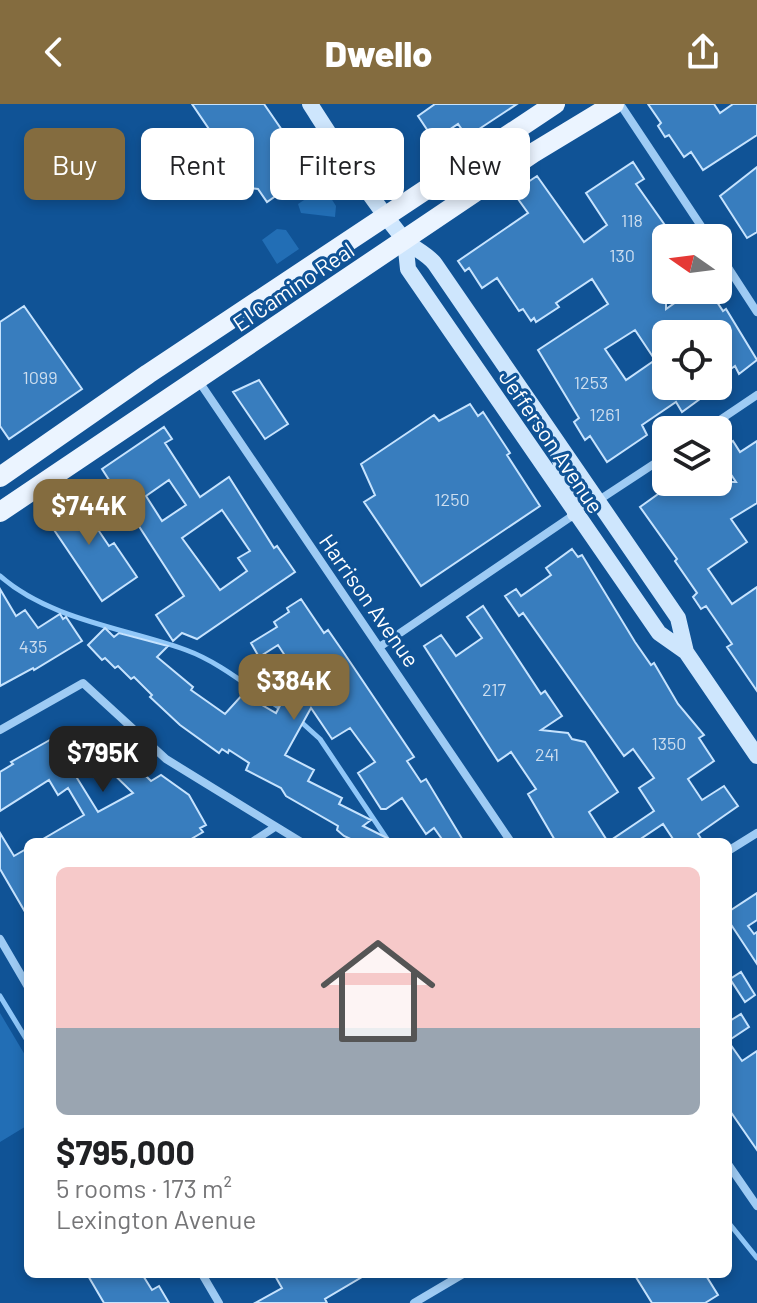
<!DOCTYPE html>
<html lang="en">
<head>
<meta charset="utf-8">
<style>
	body { margin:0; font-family:Barlow,sans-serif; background:#f6f6f6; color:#202124; height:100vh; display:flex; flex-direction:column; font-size:30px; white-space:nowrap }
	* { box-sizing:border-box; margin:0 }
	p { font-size:26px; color:#757577 }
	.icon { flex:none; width:44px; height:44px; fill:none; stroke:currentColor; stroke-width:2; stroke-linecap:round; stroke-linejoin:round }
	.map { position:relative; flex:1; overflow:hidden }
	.side { position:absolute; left:24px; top:734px; width:708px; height:440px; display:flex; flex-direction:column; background:#fff; border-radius:12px; box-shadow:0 4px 12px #0003 }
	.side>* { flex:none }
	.banner { position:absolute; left:24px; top:24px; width:710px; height:72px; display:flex; gap:16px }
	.needle { width:52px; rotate:284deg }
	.fabs { position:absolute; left:652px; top:120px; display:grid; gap:16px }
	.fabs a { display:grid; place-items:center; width:80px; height:80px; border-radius:12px; background:#fff; box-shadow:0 4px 12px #0003; font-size:40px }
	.price { position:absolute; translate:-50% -68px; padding:0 18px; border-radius:16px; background:#846c3f; color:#fff; font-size:26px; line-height:52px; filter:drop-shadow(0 2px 4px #0008) }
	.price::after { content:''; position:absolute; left:50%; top:48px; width:24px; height:18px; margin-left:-12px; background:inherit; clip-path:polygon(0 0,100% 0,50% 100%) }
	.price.selected { background:#222; color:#fff }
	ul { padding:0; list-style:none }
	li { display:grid; align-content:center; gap:16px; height:424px; padding:0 32px }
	li span { display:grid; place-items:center; height:248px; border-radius:12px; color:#555 }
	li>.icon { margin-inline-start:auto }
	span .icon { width:144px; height:144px; fill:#fffc; stroke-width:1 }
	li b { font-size:34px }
	.chip { padding:0 28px; border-radius:12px; background:#fff; box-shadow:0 4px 12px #0003; font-size:28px; line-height:72px }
	.chip.selected { background:#846c3f; color:#fff }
	header { display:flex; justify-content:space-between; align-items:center; height:104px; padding:0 32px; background:#846c3f; color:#fff; font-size:36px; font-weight:800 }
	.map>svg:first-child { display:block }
	.green { fill:#226eb5 }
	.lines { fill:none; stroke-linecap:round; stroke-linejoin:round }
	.stream { stroke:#90c7f8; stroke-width:5 }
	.building { fill:#387dbe; stroke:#c6e3fe; stroke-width:2; fill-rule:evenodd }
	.minor { stroke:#9ecbf4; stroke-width:8 }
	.secondary { stroke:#cee6fd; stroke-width:16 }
	.primary { stroke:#ebf4ff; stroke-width:20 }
	.labels { text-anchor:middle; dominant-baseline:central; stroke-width:6; stroke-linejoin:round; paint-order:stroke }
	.number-label { font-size:18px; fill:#cddeef }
	.street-label { font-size:22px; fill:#fff; stroke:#105396 }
</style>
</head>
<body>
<header><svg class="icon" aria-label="back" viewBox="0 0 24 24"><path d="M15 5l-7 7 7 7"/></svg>Dwello<svg class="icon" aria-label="share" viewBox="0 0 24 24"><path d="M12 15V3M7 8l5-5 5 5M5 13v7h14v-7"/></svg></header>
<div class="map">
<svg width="757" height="1199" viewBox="0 0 757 1199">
	<rect width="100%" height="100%" fill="#105396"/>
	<path class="green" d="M324,83l12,19 -1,11 -34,-4 -3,-9z
		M277,125l9,1 13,19 -22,15 -15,-24z
		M0,909l28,47v65l-28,17z"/>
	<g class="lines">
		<path class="stream" d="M0,472c50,44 125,52 186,74 36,13 67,41 99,61
			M300,617l20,18 69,103
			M0,892l28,46
			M728,1118l29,36"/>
	</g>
	<path class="building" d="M192,0h72l51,74 -20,13 -8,-3 -20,14 -9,-13 -9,-1z
		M435,0h82l-50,33 -9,-13 -24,16 -16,-24z
		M648,0h66l6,9 13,-9h24v31l-54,35 -12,-18 -7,5 -15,-22 -4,2 -7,-11 3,-3z
		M633,58l11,17 -8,5 38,54h-8v71l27,-19h16l14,21 3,-2 31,51 -18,14 -4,-8 -17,12v-44h-52v52h31l7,10 -22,16 -6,-10 -34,23 5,10 -40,27 -17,-26 -5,4 -11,-18 5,-4 -41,-68 70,-46 -16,-25 -36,24 3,4 -23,15 -2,-4 -3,3 -8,-12 -4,2 -22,-33 -15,10 -13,-20 -4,3 -7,-10 70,-48 -15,-21 24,-16 47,66 23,-17 -21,-32zM635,226l20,30 -29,20 -21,-31z
		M757,63v65l-10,6 -27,-42z
		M24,202l58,83 -73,50 -9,-13v-104z
		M259,276l29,44 -23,15 -32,-47z
		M470,300l8,12 5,-4 27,41 -3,2 33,51 -119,80 -57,-84 11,-7 -14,-31 73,-49 5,6z
		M164,323l8,12 -7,4 35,54 29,-20 45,71 3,-2 18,26 -98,67 -15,-6 -9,8 -17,-26 28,-19 -82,-127zM169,376l17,25 -24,16 -16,-25zM222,406l28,41 -12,7 9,13 -27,19 -38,-52z
		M733,337l7,11 17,-11v62l-26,16 16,23 -39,27 24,35 25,-17v104l-30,-44 5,-3 -26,-38 -5,3 -8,-12 4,-4 -22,-32 2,-2 -37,-52 35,-25h61l-18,-27v-4z
		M72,387l37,55 5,-3 23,34 -35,24 -60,-89z
		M572,445l6,8 4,-2 53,87 16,23 3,-2 24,41 26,31 -5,3 15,23 -26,18 14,21 22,-14 14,20 -40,28 5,8h-28l-12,-18 -27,18h-80l-28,-48 8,-5 -25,-37 -13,9 -74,-115 17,-11 15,21 26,-18 -15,-21 16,-11 58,88 4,-3 17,25 -21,14 27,3 4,6 13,3 33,50 -29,20 19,30 46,-31 -15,-23 15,-10 -21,-29 -9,7 -101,-143 -4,3 -14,-20 11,-7 5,7 30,-21 -5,-7z
		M0,485l16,27 9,-6 13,18 22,-14 3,5 3,-2 16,24 -48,29 -1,-2 -33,18z
		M301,495l23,34 4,-3 16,23 70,104 -7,4 14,21 5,-3 38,63h-20l-10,-14 -8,6 -24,-36 -16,11h-5l-23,-36 17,-11 -25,-34 -18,11 -21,-31 -26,47 29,15 -6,11 34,17 -3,6 32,16 -8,6 32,16h-38l-13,-6 -7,-6 1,-4 -52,-30 -5,-8 -35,-18 3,-7 -20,-13 -1,3 -6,-4 -3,4 -39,-28 -30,-28 2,-2 -18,-18 -3,2 -13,-13 -3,2 -10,-10 -3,2 -14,-15 17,-17 9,9 5,-4 49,13 -11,11 36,30 -2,3 34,24 18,-20 33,19 21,-39 -19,-29 -19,12 -8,-14 26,-16 -3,-5 15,-10 -2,-4z
		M71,624l13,22 17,-18 50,49 10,-6 28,20 17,30 -6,3 3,4 -17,10h-148l46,-27 -16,-27 -10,7 -9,-15 -49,31v-39l13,-8 -2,-2zM96,653l37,36 -35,19 -21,-34 4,-3 -4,-6z
		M0,729l14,23 14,-8v69l-28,-48z
		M757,789v27l-9,6 6,8 3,-2v32l-29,-44v-8z
		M741,868l14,23 -10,7 -15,-23z
		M741,910l8,13 -21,14 14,20 15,-10v99l-29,-42v-86z
		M87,1170h55l10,16 7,-4 10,17h-65z
		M274,1170h93l-42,25 2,4h-72l27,-15z
		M634,1170h71l13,21 -13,8h-53z"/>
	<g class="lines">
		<path class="minor" d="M620,0l89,134
			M718,148l39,60
			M198,276l313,462
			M705,326l52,-35
			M599,396l67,-44
			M381,542l194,-132
			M0,626l83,-47 83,76 135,83
			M252,738l23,-15
			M728,747l29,-18
			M0,835l28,48
			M728,1060l29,42
			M202,1170l17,29
			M414,1199l49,-29"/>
		<path class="secondary" d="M310,0c29,45 58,91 92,133 9,11 24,15 33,27l243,354 8,34 71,104
			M405,136l3,29 251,364 27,19
			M557,342c2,31 24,33 18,68"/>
		<path class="primary" d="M0,373l148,-103 407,-270
			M0,408l533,-359 81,-49"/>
	</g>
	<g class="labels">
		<g class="number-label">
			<text x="632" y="116">118</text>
			<text x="622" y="151">130</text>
			<text x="40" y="273">1099</text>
			<text x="591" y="278">1253</text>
			<text x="605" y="310">1261</text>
			<text x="452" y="395">1250</text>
			<text x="33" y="542">435</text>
			<text x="494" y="585">217</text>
			<text x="669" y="639">1350</text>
			<text x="547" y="650">241</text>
		</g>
		<g class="street-label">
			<text transform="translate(293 182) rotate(-34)">El Camino Real</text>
			<text transform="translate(552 337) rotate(56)">Jefferson Avenue</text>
			<text transform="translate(370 496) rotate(55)">Harrison Avenue</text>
		</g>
	</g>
</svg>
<div class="fabs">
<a><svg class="needle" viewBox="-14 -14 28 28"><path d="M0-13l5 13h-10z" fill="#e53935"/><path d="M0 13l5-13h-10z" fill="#757577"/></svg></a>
<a><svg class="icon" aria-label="locate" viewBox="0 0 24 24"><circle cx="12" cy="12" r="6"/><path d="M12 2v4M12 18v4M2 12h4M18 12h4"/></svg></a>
<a><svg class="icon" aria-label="layers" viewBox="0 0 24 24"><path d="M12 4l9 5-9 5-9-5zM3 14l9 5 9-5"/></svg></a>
</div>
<b class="price" style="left:89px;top:443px">$744K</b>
<b class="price" style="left:294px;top:618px">$384K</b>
<b class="price selected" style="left:103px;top:690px">$795K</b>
<div class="banner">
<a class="chip selected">Buy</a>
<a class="chip">Rent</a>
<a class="chip">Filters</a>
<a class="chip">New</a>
</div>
<section class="side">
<ul>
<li><span style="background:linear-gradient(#f6c9c9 65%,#9aa5b1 0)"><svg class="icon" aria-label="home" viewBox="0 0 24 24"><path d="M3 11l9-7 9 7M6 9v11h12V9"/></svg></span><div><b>$795,000</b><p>5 rooms · 173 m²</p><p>Lexington Avenue</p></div></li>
</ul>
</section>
</div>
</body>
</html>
